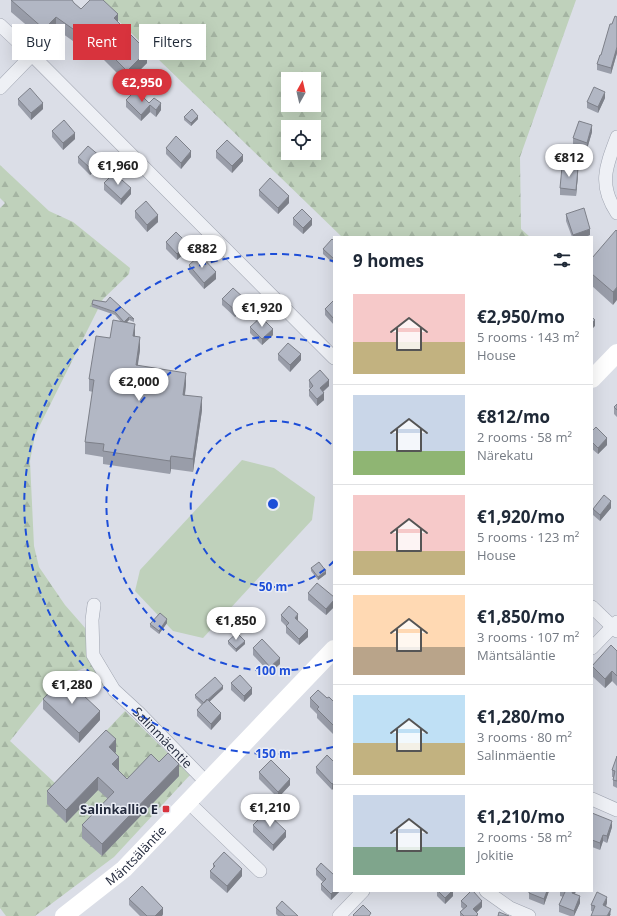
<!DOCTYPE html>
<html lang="en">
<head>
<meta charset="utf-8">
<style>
	body { margin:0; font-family:"Open Sans",sans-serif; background:#f6f6f7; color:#1f2937; height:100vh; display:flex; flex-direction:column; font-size:15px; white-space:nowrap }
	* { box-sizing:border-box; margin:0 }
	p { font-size:13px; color:#747a83 }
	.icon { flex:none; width:22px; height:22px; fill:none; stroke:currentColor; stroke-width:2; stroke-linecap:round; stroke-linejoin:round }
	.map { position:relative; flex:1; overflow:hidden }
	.drawer { position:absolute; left:333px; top:236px; width:260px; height:656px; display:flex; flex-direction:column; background:#fff; border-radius:0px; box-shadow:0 4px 16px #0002 }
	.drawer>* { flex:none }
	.banner { position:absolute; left:12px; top:24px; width:261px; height:36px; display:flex; gap:8px }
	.needle { width:26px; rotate:8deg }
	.buttons { position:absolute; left:281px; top:72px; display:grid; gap:8px }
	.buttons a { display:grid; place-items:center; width:40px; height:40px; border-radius:0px; background:#fff; box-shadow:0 4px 16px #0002; font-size:20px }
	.price { position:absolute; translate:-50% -34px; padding:0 9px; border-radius:14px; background:#fff; color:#222; font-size:13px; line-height:26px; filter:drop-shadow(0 1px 2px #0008) }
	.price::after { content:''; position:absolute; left:50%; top:24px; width:12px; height:9px; margin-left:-6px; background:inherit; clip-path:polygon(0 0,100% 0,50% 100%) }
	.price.on { background:#d8333d; color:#fff }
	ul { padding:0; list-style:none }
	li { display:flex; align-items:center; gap:12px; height:100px; padding:0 20px }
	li+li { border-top:1px solid #e0e1e3 }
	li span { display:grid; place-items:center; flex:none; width:112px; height:80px; border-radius:0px; color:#555 }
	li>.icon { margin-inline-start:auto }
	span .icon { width:48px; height:48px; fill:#fffc; stroke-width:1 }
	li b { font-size:17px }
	h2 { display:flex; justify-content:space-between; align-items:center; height:48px; padding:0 20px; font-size:17px }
	.chip { padding:0 14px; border-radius:0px; background:#fff; box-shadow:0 4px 16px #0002; font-size:14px; line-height:36px }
	.chip.on { background:#d8333d; color:#fff }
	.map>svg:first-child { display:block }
	.forest { fill:url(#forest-firs); fill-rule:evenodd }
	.park { fill:#bfd1bb }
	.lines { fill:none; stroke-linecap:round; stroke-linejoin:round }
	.street-casing { stroke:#a0a5b1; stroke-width:14 }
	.street { stroke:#eef0f5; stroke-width:13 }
	.secondary { stroke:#fff; stroke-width:18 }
	.wall { fill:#999da9 }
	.shaded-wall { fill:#7d8089 }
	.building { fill:#b2b7c4; stroke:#7d8089 }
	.ring { fill:none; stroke:#1d4ed8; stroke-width:2; stroke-dasharray:7 5 }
	.poi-dot { fill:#d8333d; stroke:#eaedf5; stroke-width:1.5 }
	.labels { text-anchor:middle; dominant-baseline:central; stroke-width:3; stroke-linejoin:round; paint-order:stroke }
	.street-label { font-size:13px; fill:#242b3e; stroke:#eaedf5 }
	.poi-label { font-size:13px; font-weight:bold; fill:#242b3e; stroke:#eaedf5; text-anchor:end }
	.centre { fill:#1d4ed8; stroke:#eaedf5; stroke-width:2 }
	.ring-label { font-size:12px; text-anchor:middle; font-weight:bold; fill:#1d4ed8; stroke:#eaedf5; stroke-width:3; stroke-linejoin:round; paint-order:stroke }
</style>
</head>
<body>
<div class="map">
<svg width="617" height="916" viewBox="0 0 617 916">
	<defs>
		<pattern id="forest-firs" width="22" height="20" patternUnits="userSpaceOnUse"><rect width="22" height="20" fill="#bfd1bb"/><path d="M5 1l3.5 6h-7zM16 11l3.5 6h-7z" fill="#a4b4a2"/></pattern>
	</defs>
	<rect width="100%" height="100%" fill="#dbdee7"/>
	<path class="forest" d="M97,0h479l-56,157 1,72 9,8h-188zM288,79h26v26h-26zM288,127h26v26h-26z
		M0,165l49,46 24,11 57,46 -1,6 -26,25 -68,136 -5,26 4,85 5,21 26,38 21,24 19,59 -20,-20 -23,8 -52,65 46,43 69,-73 65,64 -76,82 -79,59h-29l-6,-8v-700l5,-5 -5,-5z"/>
	<path class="park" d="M242,460l32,8 41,29 -3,23 -109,118 -30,-7 -38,-40 5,-21z"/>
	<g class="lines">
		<defs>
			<g id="street">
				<path d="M0,25l32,30 302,303"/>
				<path d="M0,88l32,-33"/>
				<path d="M617,137c-11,29 -19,48 0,76"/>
				<path id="s1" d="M94,605l-2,15 1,35 21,35 25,23 67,69"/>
				<path d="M592,607l25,24"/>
				<path d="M592,648l25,-26"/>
				<path d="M592,799l25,11"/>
				<path d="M188,802l72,69"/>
				<path d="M486,891l24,17 19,8"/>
				<path d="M339,916l24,-25"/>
			</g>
		</defs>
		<use href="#street" class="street-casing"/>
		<use href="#street" class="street"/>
		<g class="secondary">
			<path d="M592,379l25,-26"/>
			<path id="s2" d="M64,916l60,-47 210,-220"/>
		</g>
	</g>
	<path class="wall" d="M11,0l63,3 7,6 37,13 29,41 -20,20 -34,-34 -3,4 -34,-24 -12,11 -33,-28z
		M617,17v36l-6,21 -14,-4v-6l4,-9 11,-31z
		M605,98l-7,15 -11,-5v-6z
		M18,99l25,10 -12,11 -13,-15z
		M126,100l23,3 12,7 -5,7 -6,-5 -9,9 -15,-14z
		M184,117l14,2 -7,7 -7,-6z
		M52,131l23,8 -12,11 -11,-13z
		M592,132l-5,17 -14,-4v-7z
		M166,148l25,9 -10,12 -15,-15z
		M216,151l27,10 -11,12 -16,-15z
		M78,157l23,7 -11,11 -12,-12z
		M578,175l-2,21 -16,-1v-7z
		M104,183l27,11 -10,11 -17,-15z
		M259,190l30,13 -11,11 -19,-18z
		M135,211l23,11 -11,10 -12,-14z
		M566,214l24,21 -5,2h-13l-6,-16z
		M293,218l19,7 -9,9 -10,-9z
		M617,231l-4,74 -21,-19v-28z
		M334,241v23l-11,-10v-5z
		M166,242l22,8 -11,10 -11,-11z
		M189,265l27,14 -12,10 -15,-17z
		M222,299l23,7 -10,11 -13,-12z
		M334,300v25l-9,-10v-6z
		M92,304l42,15v3l-5,-2 -2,2 8,14 5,14 -3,16 49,19 -1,10 17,15 -9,62 -22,-3 -1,5 -67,-10v-7l-18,-3v-12l8,-50 -4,-1v-12l21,-41 11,-16 -6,-7 -23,-8z
		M250,327l23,8 -11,10 -12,-12z
		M278,354l23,6 -11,12 -12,-12z
		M309,380l20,6 -6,6 1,8 -7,6 -8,-10v-6l1,-1 -1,-2z
		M617,404v13l-3,-3v-7z
		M592,431l15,14 -9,9 -6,-5z
		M611,508l-11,13 -7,-6v-6z
		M311,568l15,6 -8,6 -7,-9z
		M308,593l26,4v10l-8,8 -18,-15z
		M281,615l17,6 10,16 -9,8 -13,-12v-7l-5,-5z
		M167,623l-8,11 -9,-7v-3z
		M228,641l17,3 -9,8 -8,-8z
		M253,648l27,16 -10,9 -17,-18z
		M617,651v35l-5,-5 -7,7 -13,-12v-10z
		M231,683l21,11 -8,8 -13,-12z
		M223,689l-14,12 12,18 -10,11 -14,-14v-6l5,-5 -7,-7v-3z
		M310,698h17l7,4v33l-17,-17v-4l-7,-7z
		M43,699l57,21 -21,23 -36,-34z
		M116,752l-1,1 4,17h-1l9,9 32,-17 20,14 -77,80 -20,-18v-13l26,-26 -10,-9 -32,33 -19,-19v-13z
		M617,756v32l-4,-2v-9h-1v-7z
		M334,762l-2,28 -16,-17v-6z
		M259,772l31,13 -12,13 -19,-19z
		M592,813l20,14 -5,16 -4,-2 -3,9 -8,-3z
		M253,825l33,12 -13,14 -20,-19z
		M321,863l13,28h6l-9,9 -10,-10v-6l2,-2 -7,-7v-6z
		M213,864l29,12 -15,17 -17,-15v-7l3,-3z
		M437,891h16v5l-8,8 -8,-8z
		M529,891h20l-5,14 -15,-6z
		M560,891h16l-1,3 5,9 -6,13h-4l-11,-4v-7l4,-8 -3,-1z
		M129,899l34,15 -1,2h-22l-11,-11z
		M461,901l21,6 -5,5 1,4h-18v-4l3,-3 -2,-2z
		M607,903l-1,4 5,8 -20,-4v-6z
		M276,908l22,8h-20l-2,-2z"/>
	<path class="shaded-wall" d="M118,14v11l-4,-7z
		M56,17v12l-12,11v-11z
		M93,37v12l-3,4v-12z
		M617,47v6l-6,21v-6z
		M147,51v12l-20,20v-12z
		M605,92v6l-7,15v-6z
		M43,103v6l-12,11v-7z
		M161,103v7l-5,7v-7z
		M150,105v7l-9,9v-6z
		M198,116v3l-7,7v-3z
		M592,125v7l-5,17v-6z
		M75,133v6l-12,11v-7z
		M191,151v6l-10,12v-6z
		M243,155v6l-11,12v-7z
		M101,157v7l-11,11v-7z
		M578,168v7l-2,21v-6z
		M131,188v6l-10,11v-6z
		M289,196v7l-11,11v-6z
		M158,215v7l-11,10v-7z
		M312,219v6l-9,9v-6z
		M590,229v6l-5,2h-12v-2z
		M188,244v6l-11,10v-6z
		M216,272v7l-12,10v-6z
		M617,287v13l-4,5v-13z
		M245,299v7l-10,11v-7z
		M129,317v3l-5,5v-3z
		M595,320v6l-3,3v-6z
		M135,324v12l-2,13v-13z
		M273,329v6l-11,10v-6z
		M140,337v13l-4,28v-13z
		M301,354v6l-11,12v-7z
		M186,373v12l-3,22v-12z
		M329,380v6l-9,8v-6z
		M324,393v7l-7,6v-7z
		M202,397v13l-9,62v-13z
		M607,438v7l-9,9v-6z
		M171,456v13l-1,5v-13z
		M611,501v7l-11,13v-6z
		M326,571v3l-8,6v-3z
		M334,600v7l-8,8v-6z
		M298,614v7l-3,-3z
		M167,619v4l-8,11v-3z
		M308,630v7l-9,8v-6z
		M245,641v3l-9,8v-3z
		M280,658v6l-10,9v-6z
		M612,671v10l-7,7v-9z
		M223,686v3l-19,18v-3z
		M252,688v6l-8,8v-6z
		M100,711v9l-21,23v-10z
		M221,713v6l-10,11v-6z
		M116,739v13l-7,7v-12z
		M119,757v13l-7,7v-13z
		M179,764v12l-77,80v-12z
		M98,777v13l-32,33v-13z
		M290,779v6l-12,13v-6z
		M334,782v6l-2,2v-6z
		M612,821v6l-5,16v-7z
		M286,831v6l-13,14v-6z
		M603,835v6l-3,9v-7z
		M242,869v7l-15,17v-7z
		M334,891h6l-9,9v-6z
		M452,891h1v5l-8,8v-6z
		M547,891h2l-5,14v-6z
		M573,891h3l-4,8v-6z
		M580,896v7l-6,13v-5z
		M607,897v6l-4,9v-7z
		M482,901v6l-9,9v-7z
		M163,908v6l-1,2h-7z
		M611,909l-1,7h-3z"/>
	<path class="building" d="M11,0h61l2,3 7,6 9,-9h13l15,14 -4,4 33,33 -20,20 -34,-34 -3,4 -34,-24 -12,12z
		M615,16l2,1v30l-6,21 -14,-4 3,-9h1l9,-31h2z
		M594,87l11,5 -7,15 -11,-5z
		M30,88l13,15 -12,10 -13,-14z
		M136,90l13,13 5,-5 7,5 -5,7 -6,-5 -9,10 -15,-15z
		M192,109l6,7 -7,7 -7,-6z
		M64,120l11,13 -12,10 -11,-12z
		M579,121l13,4 -5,18 -14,-5z
		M176,136l15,15 -10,12 -15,-15z
		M227,140l16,15 -11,11 -16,-15z
		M88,146l13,11 -11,11 -12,-11z
		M562,167l16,1 -2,22 -16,-2z
		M114,173l17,15 -10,11 -17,-16z
		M270,178l19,18 -11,12 -19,-18z
		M146,201l12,14 -11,10 -12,-14z
		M584,208l6,21 -17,6 -7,-21z
		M302,209l10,10 -9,9 -10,-10z
		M616,230l1,1v56l-4,5 -21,-18v-16z
		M176,232l12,12 -11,10 -11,-12z
		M332,239l2,2v18l-11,-10z
		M200,255l16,17 -12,11 -15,-18z
		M233,288l12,11 -10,11 -13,-11z
		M110,297l24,22 -5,-2 -5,5 -9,-10 -23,-8 1,-4 13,2z
		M334,300v19l-9,-10z
		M261,317l12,12 -11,10 -12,-12z
		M592,317l3,3 -3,3z
		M113,320l22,4 -2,12 7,1 -4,28 50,8 -3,22 19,2 -9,62 -22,-3 -1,5 -67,-10 1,-7 -19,-2 9,-62 -5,-1 7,-43 14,2z
		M288,343l13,11 -11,11 -12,-11z
		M320,370l9,10 -9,8 4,5 -7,6 -8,-9 4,-4 -4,-6z
		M617,404v6l-3,-3z
		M596,427l11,11 -9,10 -6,-6v-11z
		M604,495l7,6 -11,14 -7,-6z
		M319,562l7,9 -8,6 -7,-9z
		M317,583l17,14v3l-8,9 -18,-16z
		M289,606l9,8 -3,4 13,12 -9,9 -13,-13 3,-3 -8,-8z
		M160,613l7,6 -8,12 -9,-7z
		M237,633l8,8 -9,8 -8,-8z
		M262,639l18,19 -10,9 -17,-19z
		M611,645l6,6v25l-5,-5 -7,8 -13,-13z
		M240,675l12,13 -8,8 -13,-13z
		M64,677l36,34 -21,22 -36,-34z
		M215,677l8,9 -19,17 -9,-8z
		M318,690l9,8 2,-1 5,5v24l-17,-17 2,-2 -9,-9z
		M207,699l14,14 -10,11 -14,-14z
		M106,730l10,9 -7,8 10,10 -7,7 15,15 24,-25 8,8 9,-9 11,11 -77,80 -20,-19 32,-33 -16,-15 -32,33 -19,-19z
		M327,755l7,7v20l-2,2 -16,-17z
		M617,756v25l-4,-1 2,-9 -3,-1z
		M271,760l19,19 -12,13 -19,-20z
		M266,812l20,19 -13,14 -20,-20z
		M592,813l20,8 -5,15 -4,-1 -3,8 -8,-3z
		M224,852l18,17 -15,17 -17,-15 5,-5 -2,-2z
		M321,863l13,12v16l-3,3 -10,-10 5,-5 -10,-10z
		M142,886l21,22 -8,8h-8l-18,-17z
		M438,891h14l-7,7z
		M471,891h2l9,10 -9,8 5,5 -2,2h-12l-4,-4 7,-6 -6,-5z
		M529,891h18l-3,8 -15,-6z
		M563,891h10l-1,2 8,3 -6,15 -15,-6 6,-13z
		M597,892l10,5 -4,8 8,4 -4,7h-16l4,-10 -4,-1z
		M282,901l16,15h-13l-9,-8z
		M363,905l8,8 -2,3h-15l-1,-1z
		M499,912l10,4h-11z"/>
	<g class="ring">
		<path d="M334 561A83 83 0 1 1 334 447"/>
		<path d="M333 660A167 167 0 1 1 333 348"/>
		<path d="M333 747A250 250 0 1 1 333 261"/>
	</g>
	<rect class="poi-dot" x="162" y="805" width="8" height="8" rx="2"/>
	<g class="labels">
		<g class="street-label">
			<text stroke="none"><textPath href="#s1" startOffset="159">Salinmäentie</textPath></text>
			<text stroke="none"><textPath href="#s2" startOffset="94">Mäntsäläntie</textPath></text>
		</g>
		<g class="poi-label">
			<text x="158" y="809">Salinkallio E</text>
		</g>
	</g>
	<circle cx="273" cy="504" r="6" class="centre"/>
	<g class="ring-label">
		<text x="273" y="591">50 m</text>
		<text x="273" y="675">100 m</text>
		<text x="273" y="758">150 m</text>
	</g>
</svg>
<div class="buttons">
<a><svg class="needle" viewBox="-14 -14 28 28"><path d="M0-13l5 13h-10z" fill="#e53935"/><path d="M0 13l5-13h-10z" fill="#747a83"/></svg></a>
<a><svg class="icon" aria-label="locate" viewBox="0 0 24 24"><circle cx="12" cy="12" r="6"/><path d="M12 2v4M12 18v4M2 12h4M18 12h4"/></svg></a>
</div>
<b class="price on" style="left:142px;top:103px">€2,950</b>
<b class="price" style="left:569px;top:178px">€812</b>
<b class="price" style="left:118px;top:186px">€1,960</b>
<b class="price" style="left:202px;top:269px">€882</b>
<b class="price" style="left:262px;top:328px">€1,920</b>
<b class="price" style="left:139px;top:402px">€2,000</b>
<b class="price" style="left:236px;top:641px">€1,850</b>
<b class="price" style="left:72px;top:705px">€1,280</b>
<b class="price" style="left:270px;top:828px">€1,210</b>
<div class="banner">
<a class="chip">Buy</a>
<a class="chip on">Rent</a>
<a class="chip">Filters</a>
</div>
<section class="drawer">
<h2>9 homes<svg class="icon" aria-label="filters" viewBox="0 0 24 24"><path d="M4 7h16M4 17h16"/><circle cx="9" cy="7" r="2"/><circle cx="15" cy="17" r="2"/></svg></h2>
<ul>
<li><span style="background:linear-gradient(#f6c9c9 60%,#c2b280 0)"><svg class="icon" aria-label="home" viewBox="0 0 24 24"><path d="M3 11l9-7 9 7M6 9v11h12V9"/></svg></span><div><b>€2,950/mo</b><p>5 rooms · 143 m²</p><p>House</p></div></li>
<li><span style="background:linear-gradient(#c9d6e8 70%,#8fb573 0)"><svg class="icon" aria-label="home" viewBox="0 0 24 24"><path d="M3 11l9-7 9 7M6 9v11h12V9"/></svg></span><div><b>€812/mo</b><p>2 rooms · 58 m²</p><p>Närekatu</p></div></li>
<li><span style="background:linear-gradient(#f6c9c9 70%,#c2b280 0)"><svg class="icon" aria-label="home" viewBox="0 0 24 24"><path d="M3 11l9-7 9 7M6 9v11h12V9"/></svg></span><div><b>€1,920/mo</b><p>5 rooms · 123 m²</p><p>House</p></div></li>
<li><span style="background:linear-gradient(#ffd9b3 65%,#b9a48a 0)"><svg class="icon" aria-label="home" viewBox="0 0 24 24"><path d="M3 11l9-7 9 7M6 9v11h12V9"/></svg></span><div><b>€1,850/mo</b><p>3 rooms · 107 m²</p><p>Mäntsäläntie</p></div></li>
<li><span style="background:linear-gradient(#bfe0f5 60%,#c2b280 0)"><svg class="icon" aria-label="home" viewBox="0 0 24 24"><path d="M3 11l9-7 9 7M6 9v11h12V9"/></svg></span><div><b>€1,280/mo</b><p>3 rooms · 80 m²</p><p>Salinmäentie</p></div></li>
<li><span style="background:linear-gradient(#c9d6e8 65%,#7fa58c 0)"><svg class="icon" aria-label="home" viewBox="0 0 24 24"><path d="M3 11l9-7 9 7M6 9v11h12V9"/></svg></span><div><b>€1,210/mo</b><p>2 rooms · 58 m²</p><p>Jokitie</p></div></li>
</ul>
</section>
</div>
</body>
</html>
